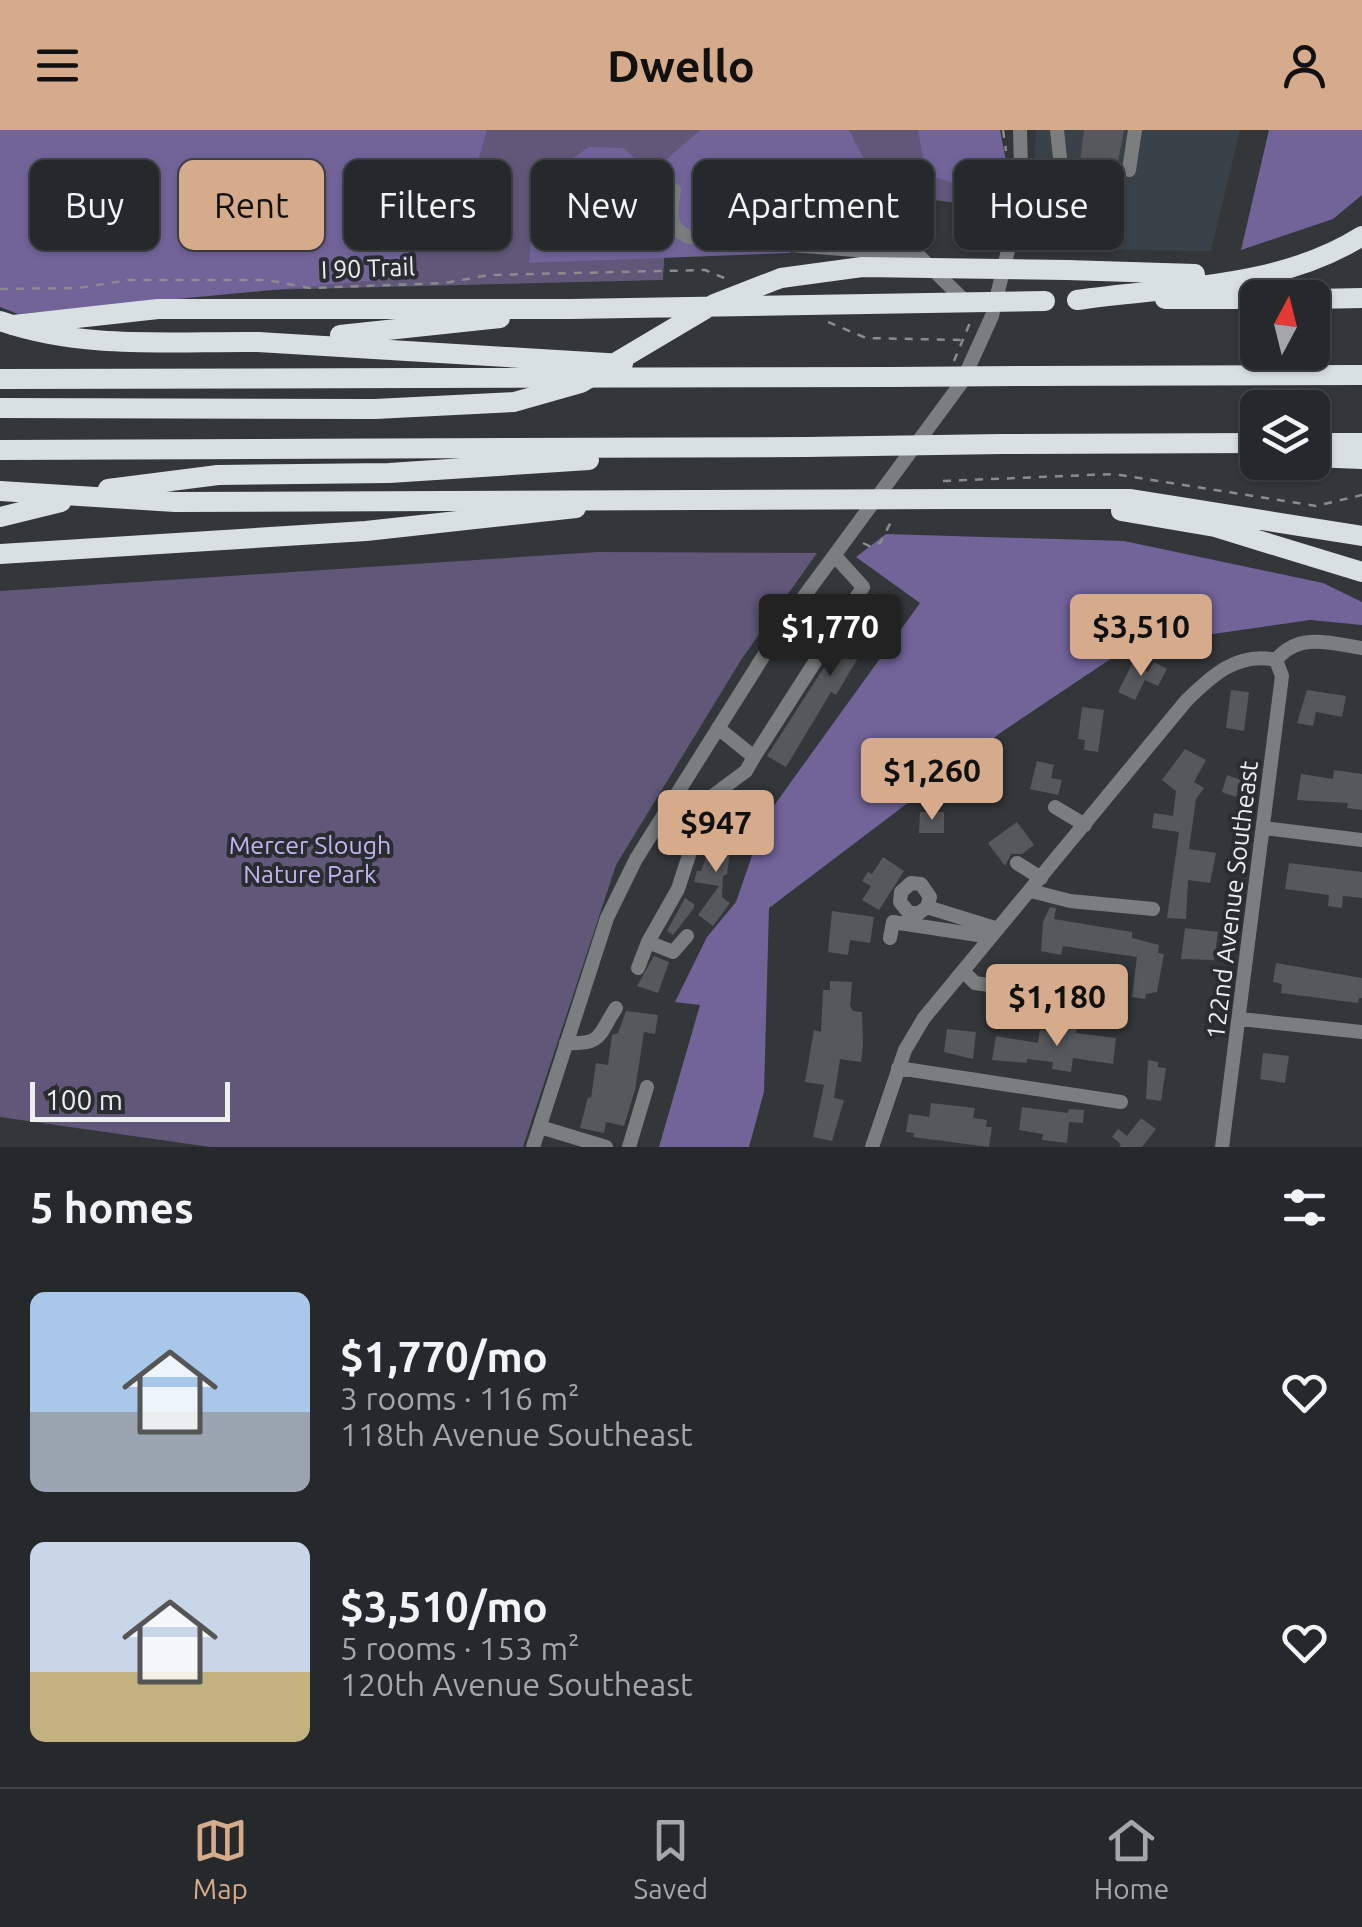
<!DOCTYPE html>
<html lang="en">
<head>
<meta charset="utf-8">
<style>
	body { margin:0; font-family:Ubuntu,sans-serif; background:#323538; color:#f1f3f6; height:100vh; display:flex; flex-direction:column; font-size:38px; white-space:nowrap }
	* { box-sizing:border-box; margin:0 }
	p { font-size:32px; color:#a4a6a9 }
	.icon { flex:none; width:55px; height:55px; fill:none; stroke:currentColor; stroke-width:2; stroke-linecap:round; stroke-linejoin:round }
	.map { position:relative; height:1017px; overflow:hidden }
	.panel { display:flex; flex-direction:column; background:#26292c; flex:1 }
	.panel>* { flex:none }
	.banner { position:absolute; left:30px; top:30px; width:1302px; height:90px; display:flex; gap:20px }
	.needle { width:65px; rotate:7deg }
	.buttons { position:absolute; left:1240px; top:150px; display:grid; gap:20px }
	.buttons a { display:grid; place-items:center; width:90px; height:90px; border-radius:15px; background:#26292c; box-shadow:0 2px 8px #0004,0 0 0 2px #424548; font-size:50px }
	.scale { position:absolute; left:30px; bottom:25px; width:200px; box-sizing:border-box; padding-left:10px; border:5px solid #eceef0; border-top:0; font-size:28px; line-height:35px; white-space:nowrap; color:#eceef0; -webkit-text-stroke:8px #292d30; paint-order:stroke }
	.price { position:absolute; translate:-50% -85px; padding:0 22px; border-radius:10px; background:#d6ab8b; color:#111; font-size:32px; line-height:65px; filter:drop-shadow(0 2px 5px #0008) }
	.price::after { content:''; position:absolute; left:50%; top:60px; width:30px; height:22px; margin-left:-15px; background:inherit; clip-path:polygon(0 0,100% 0,50% 100%) }
	.price.selected { background:#222; color:#fff }
	ul { padding:0; list-style:none }
	li { display:flex; align-items:center; gap:30px; height:250px; padding:0 30px }
	li span { display:grid; place-items:center; flex:none; width:280px; height:200px; border-radius:15px; color:#555 }
	li>.icon { margin-inline-start:auto }
	span .icon { width:120px; height:120px; fill:#fffc; stroke-width:1 }
	li b { font-size:42px }
	h2 { display:flex; justify-content:space-between; align-items:center; height:120px; padding:0 30px; font-size:42px }
	.chip { padding:0 35px; border-radius:15px; background:#26292c; box-shadow:0 2px 8px #0004,0 0 0 2px #424548; font-size:35px; line-height:90px }
	.chip.selected { background:#d6ab8b; color:#111 }
	header { display:flex; justify-content:space-between; align-items:center; height:130px; padding:0 30px; background:#d6ab8b; color:#111; font-size:45px; font-weight:700 }
	.tab-bar { display:flex; justify-content:space-around; align-items:center; height:140px; border-top:2px solid #424548; background:#26292c; font-size:28px; color:#a4a6a9 }
	.tab-bar a { display:grid; justify-items:center; gap:5px }
	.tab-bar .selected { color:#d6ab8b }
	.map>svg:first-child { display:block }
	.built { fill:#394248 }
	.green { fill:#605779 }
	.forest { fill:#726399 }
	.building { fill:#56585d }
	.lines { fill:none; stroke-linecap:round; stroke-linejoin:round }
	.path { stroke:#898c8e; stroke-width:2.5; stroke-dasharray:8 8; stroke-linecap:butt }
	.minor { stroke:#7b7e7e; stroke-width:14 }
	.highway { stroke:#d9e0e2; stroke-width:20 }
	.highway-bridge { stroke:#d9e0e2; stroke-width:20 }
	.labels { text-anchor:middle; dominant-baseline:central; stroke-width:8; stroke-linejoin:round; paint-order:stroke }
	.street-label { font-size:25px; fill:#eceef0; stroke:#292d30 }
	.park-label { font-size:25px; fill:#c5b4f5; stroke:#292d30 }
</style>
</head>
<body>
<header><svg class="icon" aria-label="menu" viewBox="0 0 24 24"><path d="M4 6h16M4 12h16M4 18h16"/></svg>Dwello<svg class="icon" aria-label="person" viewBox="0 0 24 24"><circle cx="12" cy="8" r="4"/><path d="M4 21q1-7 8-7t8 7"/></svg></header>
<div class="map">
<svg width="1362" height="1017" viewBox="0 0 1362 1017">
	<rect width="100%" height="100%" fill="#33373a"/>
	<path class="built" d="M1036,0h204l-29,121 -183,-2z"/>
	<path class="green" d="M0,0h998l-7,78 -322,-46 -6,118 -523,13 -140,13z
		M598,422l219,1 -76,107 -125,205 -93,282h-313l-210,-30v-526z"/>
	<path class="forest" d="M0,0h487l-10,34 -35,19 -44,95 -380,36 -18,-7z
		M700,0h149l24,47 -51,43 -32,33 -261,10 7,-80 53,-36 35,1 26,26z
		M918,0h82l6,31 -6,64 -19,5 2,-30 -10,-10 -47,-16z
		M1269,0h93v65l-29,24 -92,31z
		M886,404l238,7 199,42 39,19v23l-52,-5 -180,26 -127,85 -234,177 -5,184 -15,55h-90l41,-142 -25,-3 32,-65 29,-35 29,-84 155,-215 -64,-46z"/>
	<path class="building" d="M1084,0h40l-11,58 -27,4 -20,-3 5,-29 9,1z
		M872,463l18,11 -54,91 -5,-3 -45,75 -19,-11z
		M1154,532l13,7 -9,17 -13,-6 -10,20 -17,-8 14,-28 16,8z
		M1231,560l18,2 -5,39 -18,-3z
		M1307,560l39,6 -4,21 -26,-5 -3,14 -16,-3z
		M1082,577l22,3 -6,42 -14,-2 1,-10 -7,-1z
		M1185,619l21,11 -12,22 10,6 -8,11 -7,50 27,4 -6,30 -22,-3 -2,39 -19,-1 12,-86 -27,-4 2,-15 19,3 3,-25 -14,-11z
		M1037,631l17,4 -3,13 11,2 -4,15 -28,-6z
		M1334,640l28,4v36l-15,-2 1,-5 -51,-3 4,-26 32,5z
		M1227,645l14,5 -5,17 -14,-5z
		M920,682h24v21h-25z
		M1017,692l17,23 -12,9h-11l-6,12 -17,-23z
		M712,702l24,4 -1,10h-4l-4,28 -4,2 -1,21 8,6 -17,23 -15,-11 21,-29 -25,-4 3,-11h4l5,-13 2,-14h3z
		M883,727l21,14 -25,39 -17,-10 9,-14 -9,-5 6,-9 4,2z
		M1289,733l73,9v26l-19,-2 -1,12 -14,-2 1,-11 -44,-6z
		M685,768l9,6v4l-21,27 -6,-4z
		M1050,777l6,1 -2,11 78,13v6l27,7 -1,8 6,1 -7,38 -11,2 -1,5 -13,-2 5,-40 -74,-11 -2,9 -20,-4 2,-29z
		M832,781l42,6 -4,26 -20,-3 -2,15 -20,-3z
		M1185,798l33,4 -4,28 -33,-1z
		M654,826l15,6 -11,31 -21,-7z
		M1276,833l86,15v20h-3l-1,5 -77,-10 1,-9 -9,-2z
		M1076,850l26,4 -3,19 -26,-4z
		M830,851l22,1 -2,24 3,5 9,1 1,32 -2,18 -21,-3 -6,39 10,2 -12,41 -19,-4 11,-52 -19,-3 9,-52 7,2 2,-42h7z
		M626,881l32,4 -3,19 -11,-2 -9,58 -11,36 -18,-4 -2,11 -24,-5 8,-31 3,1 5,-35 12,2 4,-30 6,-2z
		M1057,895l20,3 -1,5 40,5 -3,26 -40,-6 -2,14 -19,-3 1,-7 -26,-3v4l-35,-3 4,-24 42,7 2,-13 17,2z
		M947,899l29,3 -3,27 -29,-7z
		M1263,923l26,3 -4,27 -25,-4z
		M1148,930l10,2v5l8,1 -5,33 -15,-2z
		M931,973l44,5 -2,10 14,2 -1,7h6l-3,20 -76,-10 1,-4 -8,-1 3,-18 20,3z
		M1022,977l46,6 1,-4 15,1 -1,13 -14,-1 -2,21 -25,-3 1,-6 -24,-4z
		M1141,988l15,11 -14,18h-23l2,-3 -9,-7 6,-8 9,7z"/>
	<g class="lines">
		<path class="path" d="M1003,0l3,21
			M0,159l79,-1 49,-8h139l43,8 135,-5 44,-8 216,-5 24,10
			M828,192l38,16 96,2
			M954,231l18,-43
			M943,351l171,-7 202,32 46,-11
			M863,413l6,3 11,-3 13,-25"/>
		<path class="minor" d="M1057,0l4,37
			M1129,40l6,-40
			M674,60c-3,22 -8,37 15,47l229,18 49,48
			M1276,530c22,-28 55,-17 86,-12
			M718,598l36,29 109,-170 -28,-31
			M1055,677l30,18
			M1264,698l98,12
			M1017,733l24,15
			M1031,761l39,10 83,8
			M927,777l3,-10 -9,-13 -10,-1 -10,9 -1,10 9,11h10l8,-6 71,22
			M687,806l-14,16 -25,-10 30,-53 29,-89 39,-29 8,-14
			M890,808l3,-16 98,15
			M638,838l10,-26
			M963,841l12,12 85,12 4,-12
			M1240,889l122,13
			M566,913c37,2 32,-8 50,-35
			M898,938l223,34
			M540,997l66,20
			M533,1017l74,-229 29,-59 147,-234 179,-243 30,-66 21,-86 8,-62 -1,-38
			M629,1017l18,-60
			M872,1017l33,-97 19,-32 262,-317c25,-25 52,-50 90,-41
			M1222,1017l60,-471 -6,-16"/>
		<path class="highway" d="M1067,140l128,4
			M1165,169h93
			M1312,169l50,-1
			M1077,170c96,-14 201,-11 285,-64
			M13,195l145,-16h412
			M340,205l160,-17
			M258,212l365,22
			M1028,246l334,-1
			M0,249l893,-2
			M1312,313h50
			M1002,314l256,-1
			M0,320l806,-3
			M1312,327l50,2
			M218,345l171,-2 200,-13
			M956,369h175l231,37
			M1121,381l94,16 147,45
			M0,424l366,-23 210,-23"/>
		<path class="highway-bridge" d="M570,179l475,-8
			M0,191c82,29 172,20 258,21
			M893,247l135,-1
			M0,278l375,1 139,-7 67,-19 133,-79 67,-26 81,-11 205,3
			M806,317l196,-3
			M108,359l110,-14
			M0,361l175,11 781,-3
			M0,387l61,-15"/>
	</g>
	<g class="labels">
		<g class="street-label">
			<text transform="translate(368 138) rotate(-2)">I 90 Trail</text>
			<text transform="translate(1232 770) rotate(-83)">122nd Avenue Southeast</text>
		</g>
		<g class="park-label">
			<text x="310" y="715">Mercer Slough<tspan x="310" dy="29">Nature Park</tspan></text>
		</g>
	</g>
</svg>
<div class="buttons">
<a><svg class="needle" viewBox="-14 -14 28 28"><path d="M0-13l5 13h-10z" fill="#e53935"/><path d="M0 13l5-13h-10z" fill="#a4a6a9"/></svg></a>
<a><svg class="icon" aria-label="layers" viewBox="0 0 24 24"><path d="M12 4l9 5-9 5-9-5zM3 14l9 5 9-5"/></svg></a>
</div>
<div class="scale">100 m</div>
<b class="price selected" style="left:830px;top:549px">$1,770</b>
<b class="price" style="left:1141px;top:549px">$3,510</b>
<b class="price" style="left:932px;top:693px">$1,260</b>
<b class="price" style="left:716px;top:745px">$947</b>
<b class="price" style="left:1057px;top:919px">$1,180</b>
<div class="banner">
<a class="chip">Buy</a>
<a class="chip selected">Rent</a>
<a class="chip">Filters</a>
<a class="chip">New</a>
<a class="chip">Apartment</a>
<a class="chip">House</a>
</div>
</div>
<section class="panel">
<h2>5 homes<svg class="icon" aria-label="filters" viewBox="0 0 24 24"><path d="M4 7h16M4 17h16"/><circle cx="9" cy="7" r="2"/><circle cx="15" cy="17" r="2"/></svg></h2>
<ul>
<li><span style="background:linear-gradient(#a9c7e8 60%,#9aa5b1 0)"><svg class="icon" aria-label="home" viewBox="0 0 24 24"><path d="M3 11l9-7 9 7M6 9v11h12V9"/></svg></span><div><b>$1,770/mo</b><p>3 rooms · 116 m²</p><p>118th Avenue Southeast</p></div><svg class="icon" aria-label="heart" viewBox="0 0 24 24"><path d="M12 20l-8-8c-3-5 5-10 8-4 3-6 11-1 8 4z"/></svg></li>
<li><span style="background:linear-gradient(#c9d6e8 65%,#c2b280 0)"><svg class="icon" aria-label="home" viewBox="0 0 24 24"><path d="M3 11l9-7 9 7M6 9v11h12V9"/></svg></span><div><b>$3,510/mo</b><p>5 rooms · 153 m²</p><p>120th Avenue Southeast</p></div><svg class="icon" aria-label="heart" viewBox="0 0 24 24"><path d="M12 20l-8-8c-3-5 5-10 8-4 3-6 11-1 8 4z"/></svg></li>
</ul>
</section>
<nav class="tab-bar">
<a class="selected"><svg class="icon" aria-label="map" viewBox="0 0 24 24"><path d="M3 6l6-2 6 2 6-2v14l-6 2-6-2-6 2zM9 4v14M15 6v14"/></svg>Map</a>
<a><svg class="icon" aria-label="saved" viewBox="0 0 24 24"><path d="M7 4h10v16l-5-4-5 4z"/></svg>Saved</a>
<a><svg class="icon" aria-label="home" viewBox="0 0 24 24"><path d="M3 11l9-7 9 7M6 9v11h12V9"/></svg>Home</a>
</nav>
</body>
</html>
